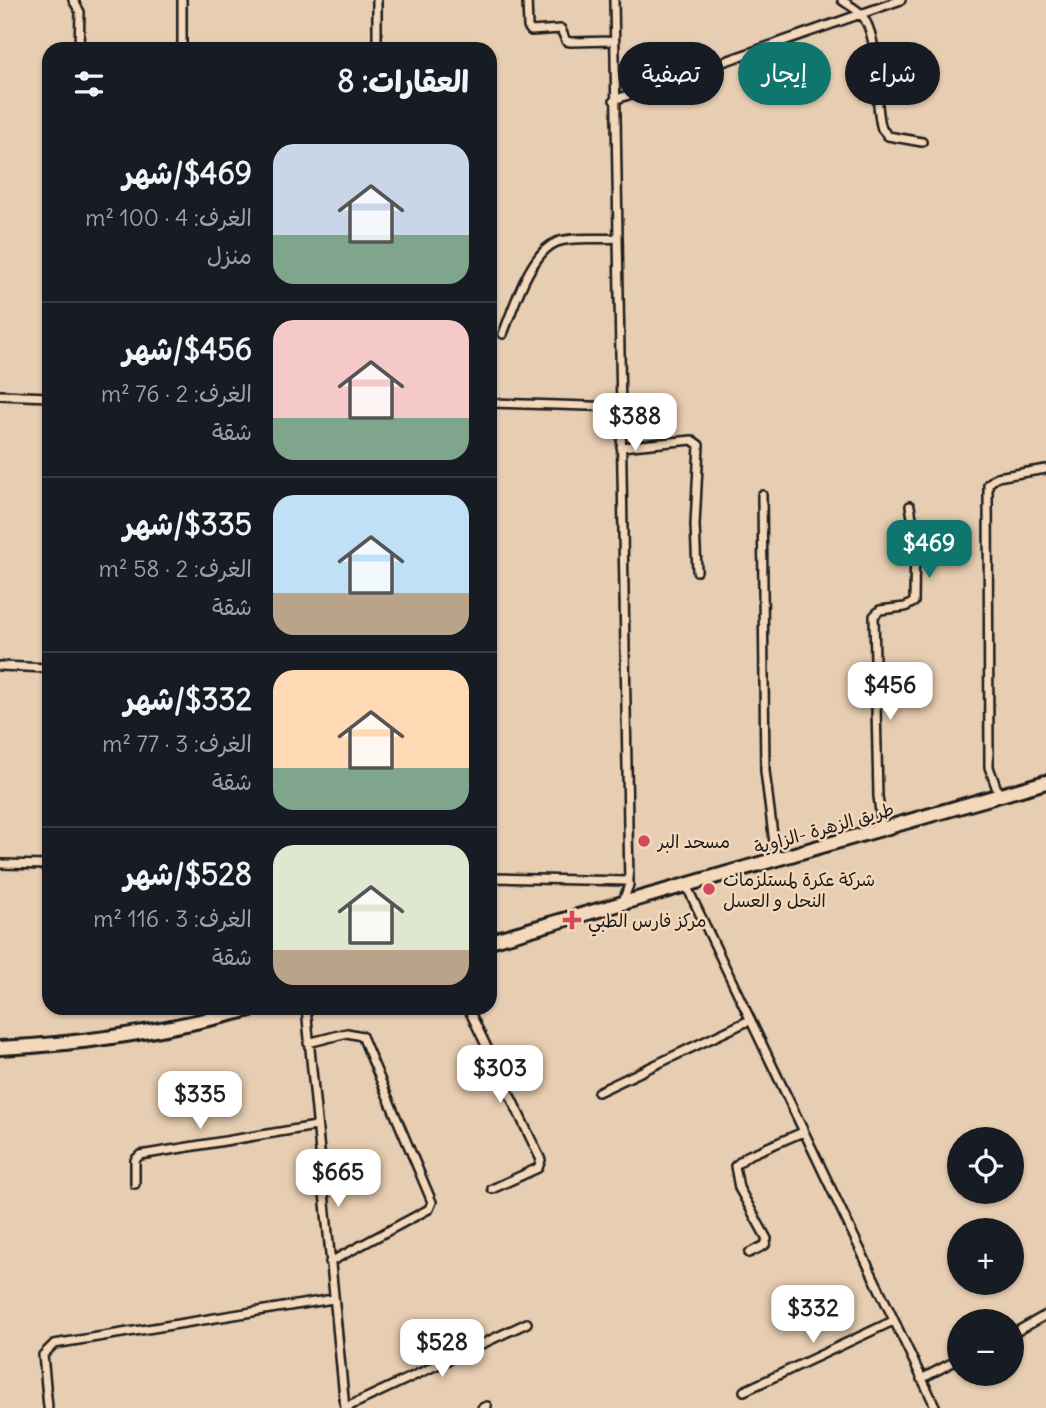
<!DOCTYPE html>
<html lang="ar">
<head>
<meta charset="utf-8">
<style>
	body { margin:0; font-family:Delius,"Playpen Sans Arabic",sans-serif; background:#242831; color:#f1f3f6; direction:rtl; height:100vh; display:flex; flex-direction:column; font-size:26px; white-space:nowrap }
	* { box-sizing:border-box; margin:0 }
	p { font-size:23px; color:#9ea1a6 }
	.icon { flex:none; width:38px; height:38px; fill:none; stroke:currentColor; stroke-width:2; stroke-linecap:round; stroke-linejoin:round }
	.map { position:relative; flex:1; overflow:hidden; direction:ltr }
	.side { position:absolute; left:42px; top:42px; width:455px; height:973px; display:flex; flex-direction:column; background:#171b24; border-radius:21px; box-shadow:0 2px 5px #0004; direction:rtl }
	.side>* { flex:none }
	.hud { position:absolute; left:518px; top:42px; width:422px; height:63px; direction:rtl; display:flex; gap:14px }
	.buttons { position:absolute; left:947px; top:1127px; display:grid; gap:14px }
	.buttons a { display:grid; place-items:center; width:77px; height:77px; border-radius:50%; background:#171b24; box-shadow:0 2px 5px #0004; font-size:35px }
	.price { position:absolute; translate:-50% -60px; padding:0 16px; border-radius:14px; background:#fff; color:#222; font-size:23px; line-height:46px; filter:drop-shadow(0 2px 4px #0008) }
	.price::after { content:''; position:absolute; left:50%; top:42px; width:21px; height:16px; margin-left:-10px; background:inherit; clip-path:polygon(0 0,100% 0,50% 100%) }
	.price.current { background:#0f766e; color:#fff }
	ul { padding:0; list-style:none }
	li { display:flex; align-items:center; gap:21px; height:175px; padding:0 28px }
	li+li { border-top:2px solid #363941 }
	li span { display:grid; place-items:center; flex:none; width:196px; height:140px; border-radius:21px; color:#555 }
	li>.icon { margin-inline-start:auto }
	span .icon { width:84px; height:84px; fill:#fffc; stroke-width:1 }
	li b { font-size:30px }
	h2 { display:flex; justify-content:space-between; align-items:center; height:84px; padding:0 28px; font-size:30px }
	.pill { padding:0 24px; border-radius:32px; background:#171b24; box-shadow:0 2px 5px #0004; font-size:24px; line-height:63px }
	.pill.current { background:#0f766e; color:#fff }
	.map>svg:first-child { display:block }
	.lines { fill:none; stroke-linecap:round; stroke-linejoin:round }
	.minor-casing { stroke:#1c1c1c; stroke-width:12 }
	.primary-casing { stroke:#1c1c1c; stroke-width:18 }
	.minor { stroke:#f4d8bb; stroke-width:7 }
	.primary { stroke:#f4d8bb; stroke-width:12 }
	.poi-dot { fill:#d1495b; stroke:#f4d8bb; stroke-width:2.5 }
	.labels { text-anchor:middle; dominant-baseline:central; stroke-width:5; stroke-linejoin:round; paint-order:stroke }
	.street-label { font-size:18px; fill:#1c1c1c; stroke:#f4d8bb }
	.poi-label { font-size:18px; fill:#1c1c1c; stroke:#f4d8bb; text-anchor:start }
</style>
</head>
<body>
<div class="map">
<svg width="1046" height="1408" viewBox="0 0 1046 1408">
	<rect width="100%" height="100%" fill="#e7cdb1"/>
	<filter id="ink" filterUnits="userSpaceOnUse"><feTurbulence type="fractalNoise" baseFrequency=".0143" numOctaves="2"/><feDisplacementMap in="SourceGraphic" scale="14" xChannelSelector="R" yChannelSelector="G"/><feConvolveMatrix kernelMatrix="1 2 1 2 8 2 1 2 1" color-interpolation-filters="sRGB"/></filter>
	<g filter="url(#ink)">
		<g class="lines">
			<defs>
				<path id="minor" d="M73,0l7,12 -1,37
					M527,0l1,27 3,4 30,-2 5,12 5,1 43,-1
					M614,0l15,885 -6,16
					M842,0c5,4 13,8 18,13 23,25 12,85 22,116l6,7 34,6
					M182,44v-44
					M377,49v-49
					M614,100l287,-100
					M503,334c10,-25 27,-82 54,-92 17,-6 42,-2 60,-4
					M0,395l49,2
					M490,403l131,4
					M621,447l71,-7 7,5 -4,80 2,46
					M762,495l3,276 11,88
					M0,666l49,2
					M999,795l-10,-28 -1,-283 9,-7 49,-8
					M882,829l-4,-33 -4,-180 6,-6 25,-3 9,-5 1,-67 -5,-29
					M0,864l49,1
					M490,878l139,3
					M686,885l250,523
					M306,1008l39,400
					M468,1008l73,152 -3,8 -46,21
					M308,1043l39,-10 15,3 70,166 -3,7 -99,53
					M598,1092l152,-72
					M135,1184v-24l5,-5 176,-29
					M749,1253l16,-8 2,-6 -28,-51 -4,-22 12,-10 56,-24
					M1012,1334l34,-19
					M921,1379l38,-20
					M744,1391l149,-70
					M48,1407l-5,-52 11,-11 279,-45
					M345,1408l182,-85
					M482,1408l5,-2"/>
				<path id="primary" d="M490,941l556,-159
					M0,1048c87,-4 170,-18 255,-40"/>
			</defs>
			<use href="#minor" class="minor-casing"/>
			<use href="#primary" class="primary-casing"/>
			<use href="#minor" class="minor"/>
			<use href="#primary" class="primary"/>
		</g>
	</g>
	<g class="poi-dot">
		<circle cx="644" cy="841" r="7"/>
		<circle cx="709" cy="889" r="7"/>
		<path d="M568.5 909.5h7v7h7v7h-7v7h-7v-7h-7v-7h7z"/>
	</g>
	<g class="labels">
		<g class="street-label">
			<text transform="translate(824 828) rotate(-16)">طريق الزهرة -الزاوية</text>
		</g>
		<g class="poi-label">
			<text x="658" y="841">مسحد البر</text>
			<text x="723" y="879">شركة عكرة لمستلزمات<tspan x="723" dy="21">النحل و العسل</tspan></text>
			<text x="588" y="920">مركز فارس الطبي</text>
		</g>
	</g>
</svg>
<div class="buttons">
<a><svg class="icon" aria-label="locate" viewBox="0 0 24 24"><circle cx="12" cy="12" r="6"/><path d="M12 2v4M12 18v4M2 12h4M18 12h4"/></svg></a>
<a>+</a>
<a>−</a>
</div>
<b class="price" style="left:635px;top:453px">$388</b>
<b class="price current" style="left:929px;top:580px">$469</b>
<b class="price" style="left:890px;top:722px">$456</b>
<b class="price" style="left:500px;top:1105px">$303</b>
<b class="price" style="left:200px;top:1131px">$335</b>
<b class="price" style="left:338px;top:1209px">$665</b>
<b class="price" style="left:813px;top:1345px">$332</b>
<b class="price" style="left:442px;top:1379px">$528</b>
<div class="hud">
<a class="pill">شراء</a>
<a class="pill current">إيجار</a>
<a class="pill">تصفية</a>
</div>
<section class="side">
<h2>العقارات: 8<svg class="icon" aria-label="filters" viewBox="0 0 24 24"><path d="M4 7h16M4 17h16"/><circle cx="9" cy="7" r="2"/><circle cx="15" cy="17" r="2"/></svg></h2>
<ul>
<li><span style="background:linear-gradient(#c9d6e8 65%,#7fa58c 0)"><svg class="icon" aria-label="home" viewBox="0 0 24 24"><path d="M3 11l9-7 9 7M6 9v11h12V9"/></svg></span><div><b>$469/شهر</b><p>الغرف: 4 · 100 m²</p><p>منزل</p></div></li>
<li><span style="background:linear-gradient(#f6c9c9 70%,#7fa58c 0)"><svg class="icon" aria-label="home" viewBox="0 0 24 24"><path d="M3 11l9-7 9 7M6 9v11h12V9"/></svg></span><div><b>$456/شهر</b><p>الغرف: 2 · 76 m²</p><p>شقة</p></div></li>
<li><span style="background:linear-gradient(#bfe0f5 70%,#b9a48a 0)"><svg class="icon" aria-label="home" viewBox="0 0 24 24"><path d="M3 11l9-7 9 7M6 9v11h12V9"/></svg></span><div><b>$335/شهر</b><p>الغرف: 2 · 58 m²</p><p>شقة</p></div></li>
<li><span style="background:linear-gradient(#ffd9b3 70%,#7fa58c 0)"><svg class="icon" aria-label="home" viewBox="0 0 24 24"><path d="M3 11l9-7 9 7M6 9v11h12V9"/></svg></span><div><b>$332/شهر</b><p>الغرف: 3 · 77 m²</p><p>شقة</p></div></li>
<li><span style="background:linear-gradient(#dfe7d0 75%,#b9a48a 0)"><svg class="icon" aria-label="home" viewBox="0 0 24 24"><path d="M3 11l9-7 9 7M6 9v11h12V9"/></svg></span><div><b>$528/شهر</b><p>الغرف: 3 · 116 m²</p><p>شقة</p></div></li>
</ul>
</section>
</div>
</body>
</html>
